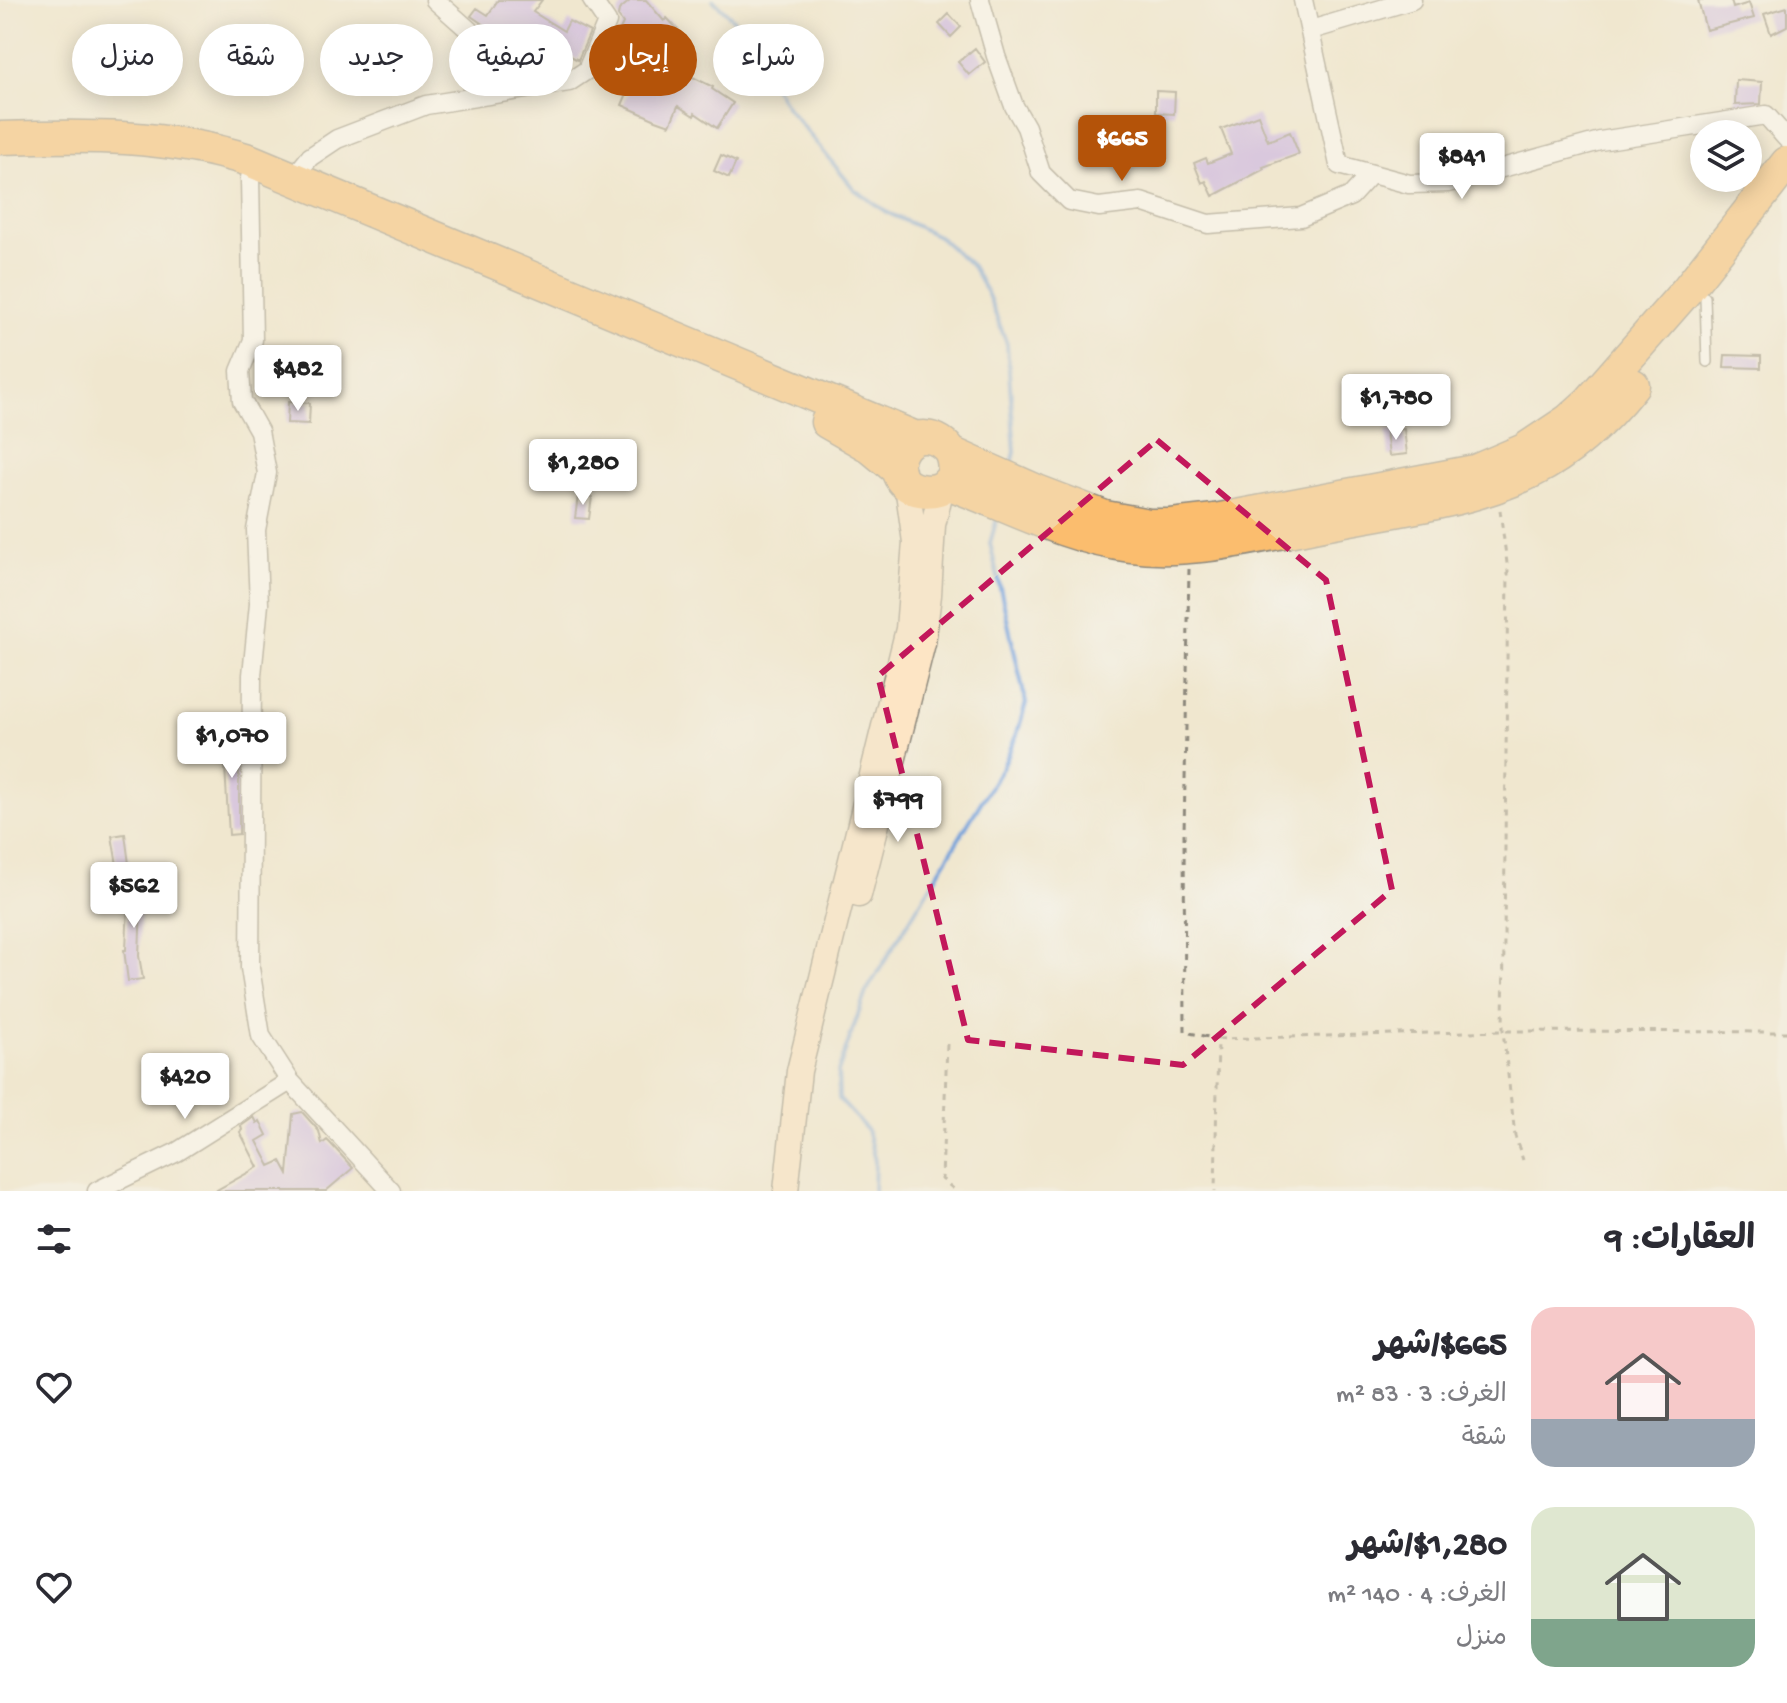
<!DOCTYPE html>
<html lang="ar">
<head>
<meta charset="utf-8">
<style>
	body { margin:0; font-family:"Gochi Hand","Playpen Sans Arabic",sans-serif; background:#f2f2f3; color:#2b2b33; direction:rtl; height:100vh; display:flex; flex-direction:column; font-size:30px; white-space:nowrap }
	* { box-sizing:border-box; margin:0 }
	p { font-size:26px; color:#7c7c81 }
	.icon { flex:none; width:44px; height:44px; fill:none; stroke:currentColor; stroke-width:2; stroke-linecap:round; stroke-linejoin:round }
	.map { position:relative; height:1191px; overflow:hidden; direction:ltr }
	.drawer { display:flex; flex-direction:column; background:#fff; flex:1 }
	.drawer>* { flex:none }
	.top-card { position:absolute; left:24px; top:24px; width:800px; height:72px; direction:rtl; display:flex; gap:16px }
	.controls { position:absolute; left:1690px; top:120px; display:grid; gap:16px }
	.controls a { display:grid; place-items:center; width:72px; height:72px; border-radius:50%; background:#fff; box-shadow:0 4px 20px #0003; font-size:40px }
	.price { position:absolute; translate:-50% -68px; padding:0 18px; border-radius:8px; background:#fff; color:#222; font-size:26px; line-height:52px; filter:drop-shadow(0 2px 4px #0008) }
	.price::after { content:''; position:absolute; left:50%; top:48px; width:24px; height:18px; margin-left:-12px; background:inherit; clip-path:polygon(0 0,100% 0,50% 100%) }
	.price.active { background:#b45309; color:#fff }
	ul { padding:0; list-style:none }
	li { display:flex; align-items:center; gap:24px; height:200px; padding:0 32px }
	li span { display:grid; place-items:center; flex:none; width:224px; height:160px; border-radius:24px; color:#555 }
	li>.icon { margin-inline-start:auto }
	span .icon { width:96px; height:96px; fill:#fffc; stroke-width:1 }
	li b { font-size:34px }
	h2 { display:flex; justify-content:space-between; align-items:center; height:96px; padding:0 32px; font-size:34px }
	.tag { padding:0 28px; border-radius:36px; background:#fff; box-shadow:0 4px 20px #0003; font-size:28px; line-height:72px }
	.tag.active { background:#b45309; color:#fff }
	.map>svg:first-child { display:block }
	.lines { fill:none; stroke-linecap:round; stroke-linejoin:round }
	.stream { stroke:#71a0da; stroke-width:4 }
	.building { fill:#bda3ee }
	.lane-casing { stroke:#8e897d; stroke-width:12 }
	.street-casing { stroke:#8e897d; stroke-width:21 }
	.secondary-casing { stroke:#8e897d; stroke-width:27 }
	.highway-casing { stroke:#8e897d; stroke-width:35 }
	.path { stroke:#8e897d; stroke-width:3; stroke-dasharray:6 6; stroke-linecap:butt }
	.lane { stroke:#fff; stroke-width:9 }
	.street { stroke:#fff; stroke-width:18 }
	.secondary { stroke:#fde5c5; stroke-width:24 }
	.highway { stroke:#fbbd6e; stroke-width:32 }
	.marked { fill:none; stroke:#c2185b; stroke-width:6; stroke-dasharray:16 10; stroke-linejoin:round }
</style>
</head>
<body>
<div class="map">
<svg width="1787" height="1191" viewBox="0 0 1787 1191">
	<rect width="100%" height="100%" fill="#f6f6f2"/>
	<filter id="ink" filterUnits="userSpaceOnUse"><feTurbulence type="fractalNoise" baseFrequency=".0125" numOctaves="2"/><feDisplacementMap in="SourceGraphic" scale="16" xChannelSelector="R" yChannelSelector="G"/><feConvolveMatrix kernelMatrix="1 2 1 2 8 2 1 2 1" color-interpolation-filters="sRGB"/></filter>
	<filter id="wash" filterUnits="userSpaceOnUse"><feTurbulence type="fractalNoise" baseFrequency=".006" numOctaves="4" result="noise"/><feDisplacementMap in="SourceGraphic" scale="32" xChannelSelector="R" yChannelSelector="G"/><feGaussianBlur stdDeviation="1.8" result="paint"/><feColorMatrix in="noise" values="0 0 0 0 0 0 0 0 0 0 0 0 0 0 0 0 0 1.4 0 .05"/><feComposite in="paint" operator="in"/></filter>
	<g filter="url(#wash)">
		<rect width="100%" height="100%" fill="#f0e7cf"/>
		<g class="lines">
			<path class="stream" d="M713,0l21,20 52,86 68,83 32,23 52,24 34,30 16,29 19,49 8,108 -3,12
				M874,1191l1,-30 -8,-31 -28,-31 -1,-27 28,-80 137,-226 14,-32 9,-31 -36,-160 8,-28"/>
		</g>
		<g id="blocks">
			<path class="building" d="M498,0h44l-9,12 31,19 5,-10 21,11 -12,28 -47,-25 -9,16 -51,-35 6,-8 11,7z
				M631,0h15l18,21 3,-3 18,19 -23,25 51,25 -1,2 21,14 -16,25 -22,-15 -1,3 -16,-10 -8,19 -14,-5 -34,-15 7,-16 -26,-6 7,-33 13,-27 -5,-7 1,-6z
				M1698,0h33l2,8 16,-5 5,15 -48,12z
				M1787,7v19l-16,8 -7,-20z
				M949,14l12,13 -10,10 -12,-13z
				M975,48l10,14 -16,13 -11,-13z
				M1736,80l26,2 -1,22 -26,1z
				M1156,91l19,1 -1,22 -18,-1z
				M1258,115l10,26 22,-9 9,22 -36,13 1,2 -51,27 -7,-15 -4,2 -8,-20 12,-5 2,5 23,-9 -10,-25z
				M721,155l15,7 -7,16 -15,-7z
				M1725,355l36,1v12l-37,-1z
				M288,402l22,1 -1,21 -22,-1z
				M1404,429l3,25 -18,2 -3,-25z
				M578,495l14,2 -3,22 -14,-1z
				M239,732v102l-10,1 -6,-102z
				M125,834l4,30 -12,1 -5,-29z
				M129,877h13l-3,79 4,23 -15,2 -4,-31h2z
				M302,1112l17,19 3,13 5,-4 3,3 23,25 -27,23h-111l43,-24 -18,-35 2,-2 -1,-4 13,-9 3,6 3,-2 7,14 -10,6 13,25 11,-5 7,13 5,-60z"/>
		</g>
	</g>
	<g filter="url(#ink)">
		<use href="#blocks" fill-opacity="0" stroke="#8e897d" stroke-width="2"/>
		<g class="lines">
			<defs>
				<path id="lane" d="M1705,297l2,65"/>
				<path id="street" d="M435,0l97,86
					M980,0l16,56 18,50 12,21 15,46 28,28 30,6 42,-5 67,22 93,-7 50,-21 20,-22
					M1303,0l36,165 70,19 39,-1 152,-42 166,-26 21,24
					M1311,30l101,-30
					M294,177l16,-20 27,-18 89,-34 143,-23 18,-12 20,-48 -15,-22
					M250,178l3,162 -13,31 2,30 17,30 8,42 -11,57 3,74 -7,71 -2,293 11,68 29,45 101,110
					M97,1191l80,-39 113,-71"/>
				<path id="secondary" d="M859,895l64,-252 6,-48 4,-70 9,-38
					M786,1191l13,-120 109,-442 7,-87 -8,-57"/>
				<path id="highway" d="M0,138c85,-3 167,-4 249,22l667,278
					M827,422l42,24 30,25
					M951,453c19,55 -73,46 -50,-1 11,-22 39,-18 50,1l86,38 68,26 44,8h22l44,-5 260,-49 49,-21 45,-30 20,-18 98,-112 100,-127
					M947,483c61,22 117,54 183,63 67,9 137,-12 204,-24 66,-13 138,-20 199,-51 40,-20 72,-51 100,-86"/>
			</defs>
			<use href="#lane" class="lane-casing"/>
			<use href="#street" class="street-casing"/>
			<use href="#secondary" class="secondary-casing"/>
			<use href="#highway" class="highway-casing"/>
			<path class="path" d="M1500,510l8,61 -5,460 12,105 8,24
				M1189,569l-5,264 1,199 33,7 -3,152
				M1218,1039l285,-8 284,1
				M947,1044l-5,135 14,12"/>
			<use href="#lane" class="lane"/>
			<use href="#street" class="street"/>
			<use href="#secondary" class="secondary"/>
			<use href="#highway" class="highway"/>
		</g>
	</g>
	<path d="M0 0H1787V1191H0ZM1157,440l169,140 66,310 -209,175 -215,-25 -90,-364z" fill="#f0e7cf" fill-opacity=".55" fill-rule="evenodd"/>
	<path class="marked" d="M1157,440l169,140 66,310 -209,175 -215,-25 -90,-364z"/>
</svg>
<div class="controls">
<a><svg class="icon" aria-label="layers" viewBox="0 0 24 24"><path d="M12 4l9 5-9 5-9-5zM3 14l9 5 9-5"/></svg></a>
</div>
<b class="price active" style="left:1122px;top:183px">$665</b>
<b class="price" style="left:1462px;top:201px">$841</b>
<b class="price" style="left:298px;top:413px">$482</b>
<b class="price" style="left:1396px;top:442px">$1,780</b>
<b class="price" style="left:583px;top:507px">$1,280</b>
<b class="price" style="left:232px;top:780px">$1,070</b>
<b class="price" style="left:898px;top:844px">$799</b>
<b class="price" style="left:134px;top:930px">$562</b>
<b class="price" style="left:185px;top:1121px">$420</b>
<div class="top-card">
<a class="tag">شراء</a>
<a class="tag active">إيجار</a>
<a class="tag">تصفية</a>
<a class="tag">جديد</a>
<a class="tag">شقة</a>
<a class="tag">منزل</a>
</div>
</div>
<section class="drawer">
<h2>العقارات: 9<svg class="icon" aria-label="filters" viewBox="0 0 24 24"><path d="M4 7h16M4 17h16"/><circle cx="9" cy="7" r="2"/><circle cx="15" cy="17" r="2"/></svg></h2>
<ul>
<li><span style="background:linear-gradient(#f6c9c9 70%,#9aa5b1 0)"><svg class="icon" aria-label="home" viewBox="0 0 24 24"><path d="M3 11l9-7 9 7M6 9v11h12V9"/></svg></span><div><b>$665/شهر</b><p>الغرف: 3 · 83 m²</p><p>شقة</p></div><svg class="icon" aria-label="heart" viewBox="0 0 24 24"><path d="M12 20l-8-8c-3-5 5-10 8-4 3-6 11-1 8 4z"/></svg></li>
<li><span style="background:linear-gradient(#dfe7d0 70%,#7fa58c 0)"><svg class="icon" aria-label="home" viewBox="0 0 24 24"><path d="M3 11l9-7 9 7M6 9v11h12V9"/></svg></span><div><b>$1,280/شهر</b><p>الغرف: 4 · 140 m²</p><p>منزل</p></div><svg class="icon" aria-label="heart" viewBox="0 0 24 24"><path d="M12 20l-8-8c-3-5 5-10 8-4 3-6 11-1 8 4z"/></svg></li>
</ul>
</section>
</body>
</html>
